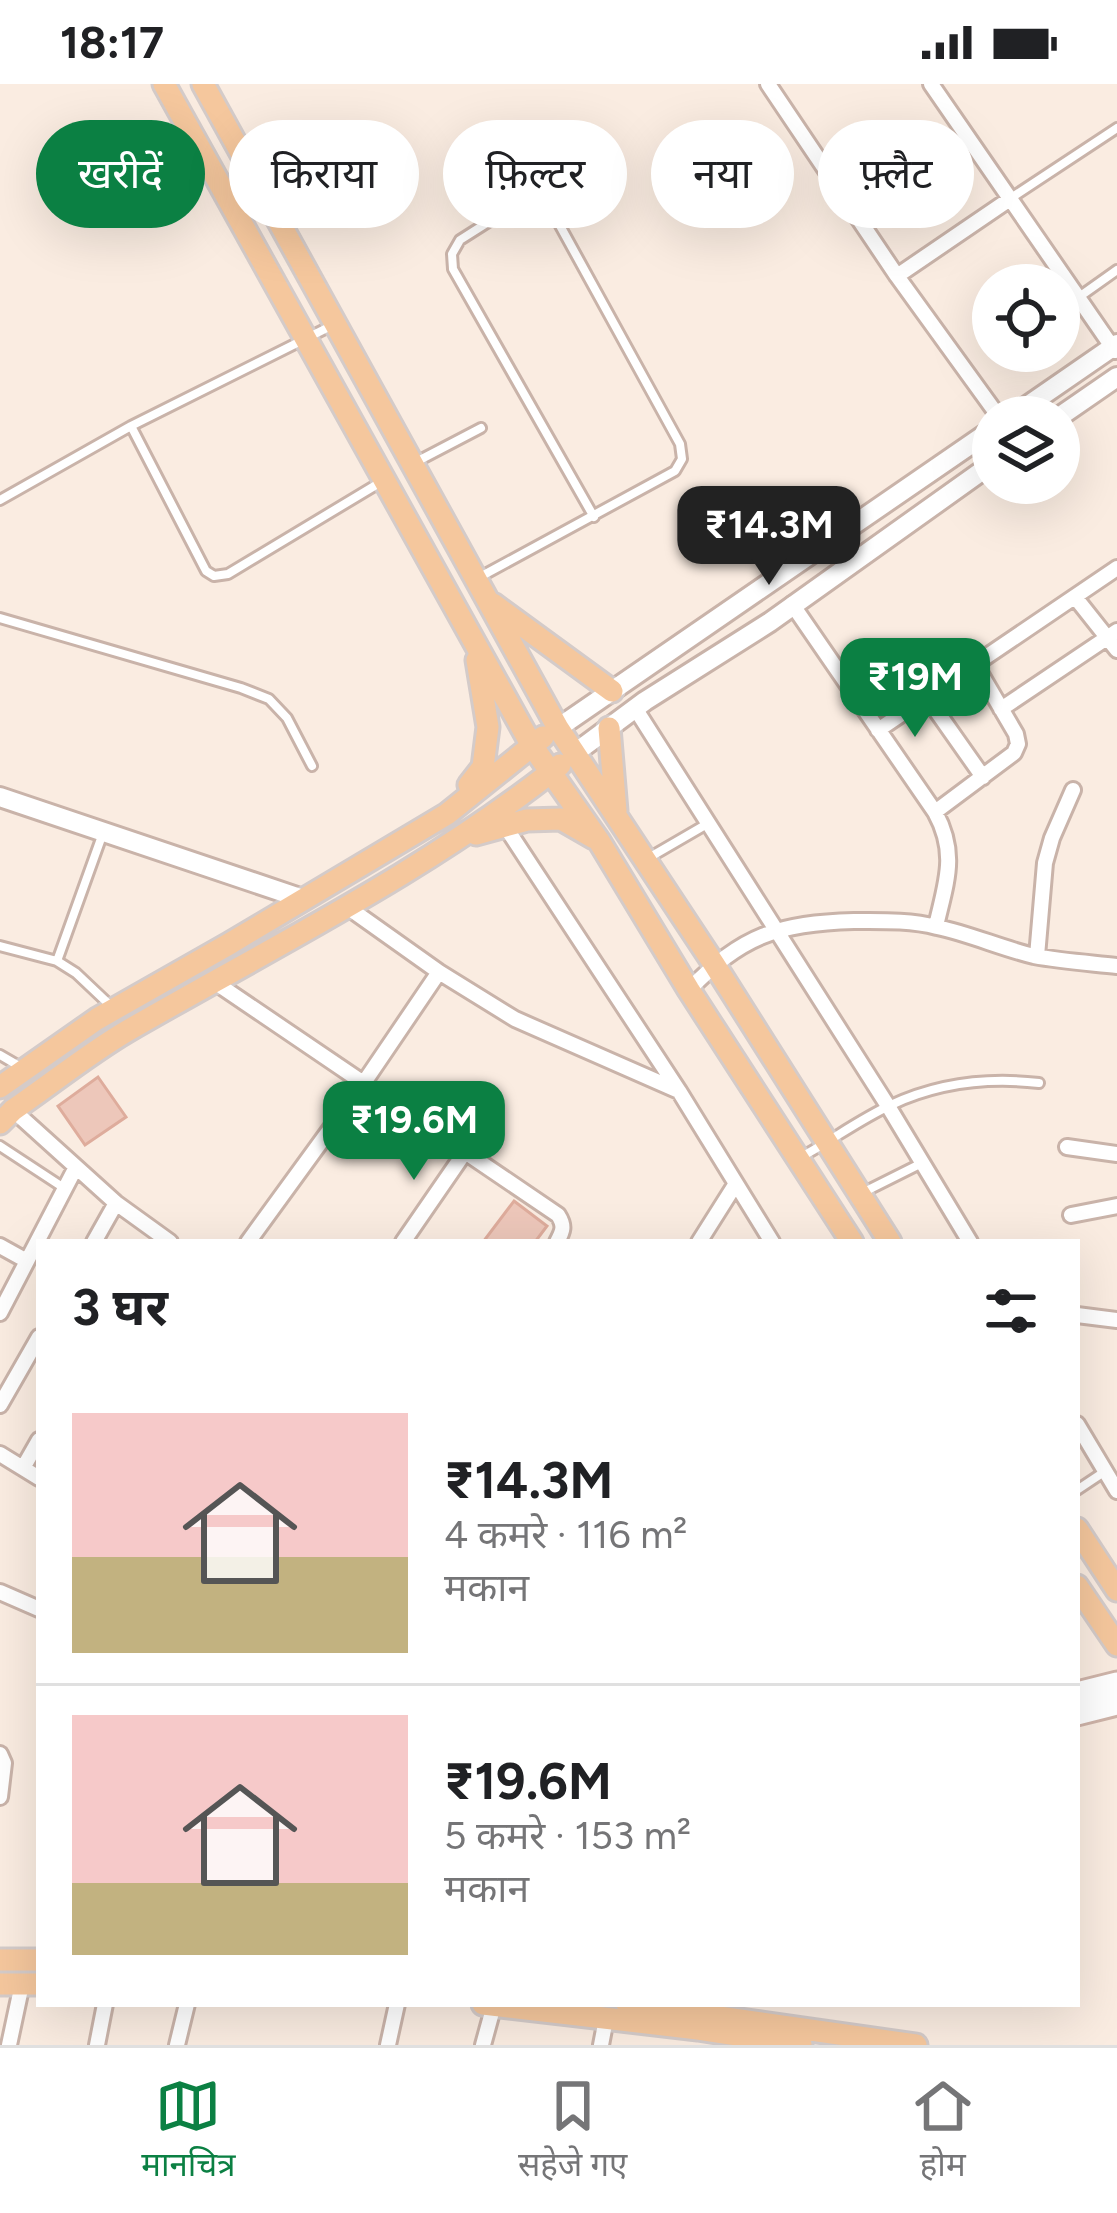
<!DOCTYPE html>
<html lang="hi">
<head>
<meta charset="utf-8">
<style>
	body { margin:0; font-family:Figtree,"Noto Sans Devanagari",sans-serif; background:#f6f6f6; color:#202124; height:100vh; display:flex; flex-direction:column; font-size:45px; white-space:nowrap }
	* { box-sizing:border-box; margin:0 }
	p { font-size:39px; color:#757577 }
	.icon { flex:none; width:66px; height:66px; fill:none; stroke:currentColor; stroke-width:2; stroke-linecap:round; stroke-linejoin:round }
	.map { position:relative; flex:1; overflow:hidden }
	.drawer { position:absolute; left:36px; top:1155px; width:1044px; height:768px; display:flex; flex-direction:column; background:#fff; border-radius:0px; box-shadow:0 12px 48px #0002 }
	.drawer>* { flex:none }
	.banner { position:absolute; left:36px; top:36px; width:1047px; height:108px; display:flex; gap:24px }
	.tools { position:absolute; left:972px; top:180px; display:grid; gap:24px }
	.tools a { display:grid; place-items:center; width:108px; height:108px; border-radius:50%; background:#fff; box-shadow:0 12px 48px #0002; font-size:60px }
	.price { position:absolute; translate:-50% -102px; padding:0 27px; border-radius:24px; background:#0b8043; color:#fff; font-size:39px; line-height:78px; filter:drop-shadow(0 3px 6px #0008) }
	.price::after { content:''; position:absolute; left:50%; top:72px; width:36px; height:27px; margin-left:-18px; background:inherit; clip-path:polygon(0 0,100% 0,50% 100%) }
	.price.active { background:#222; color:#fff }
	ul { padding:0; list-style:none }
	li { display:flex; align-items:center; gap:36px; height:300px; padding:0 36px }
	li+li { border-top:3px solid #e0e0e0 }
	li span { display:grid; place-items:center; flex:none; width:336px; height:240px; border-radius:0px; color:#555 }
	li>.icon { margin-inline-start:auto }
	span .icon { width:144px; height:144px; fill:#fffc; stroke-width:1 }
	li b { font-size:51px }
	h2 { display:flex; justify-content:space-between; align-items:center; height:144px; padding:0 36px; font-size:51px }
	.tag { padding:0 42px; border-radius:54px; background:#fff; box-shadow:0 12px 48px #0002; font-size:42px; line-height:108px }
	.tag.active { background:#0b8043; color:#fff }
	.status { display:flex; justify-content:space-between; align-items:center; height:84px; padding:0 60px; background:#fff; direction:ltr }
	.status svg { height:33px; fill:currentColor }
	.menu { display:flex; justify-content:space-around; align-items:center; height:168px; border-top:3px solid #e0e0e0; background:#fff; font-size:33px; color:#757577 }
	.menu a { display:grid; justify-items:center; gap:6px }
	.menu .active { color:#0b8043 }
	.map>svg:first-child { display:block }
	.building { fill:#edc7ba; stroke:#deac9c; stroke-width:3 }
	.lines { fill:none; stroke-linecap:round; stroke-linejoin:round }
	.service-casing { stroke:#c9b3a9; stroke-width:14 }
	.minor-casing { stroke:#c9b3a9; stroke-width:20 }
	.tertiary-casing { stroke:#c9b3a9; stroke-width:24 }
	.secondary-casing { stroke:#cfb4a9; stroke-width:27 }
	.primary-casing { stroke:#d4cbc9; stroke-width:27 }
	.service { stroke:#fff; stroke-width:8 }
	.minor { stroke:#fff; stroke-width:14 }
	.tertiary { stroke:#fff; stroke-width:18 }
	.secondary { stroke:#fff; stroke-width:21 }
	.primary { stroke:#f5c79d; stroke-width:21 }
</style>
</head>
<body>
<div class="status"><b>18:17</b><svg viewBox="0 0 49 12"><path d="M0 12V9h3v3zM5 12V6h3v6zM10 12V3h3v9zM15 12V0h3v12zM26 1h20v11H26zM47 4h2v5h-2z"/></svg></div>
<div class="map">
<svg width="1117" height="1961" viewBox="0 0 1117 1961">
	<rect width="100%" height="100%" fill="#faece1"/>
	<path class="building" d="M98,993l28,40 -41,28 -27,-39z
		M514,1117l33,25 -12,16h-52z"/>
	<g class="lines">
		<defs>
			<path id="service" d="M1011,114l106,-70
				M1079,213l38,-27
				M131,342l75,145 8,5 14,-2 153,-92
				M414,379l67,-35
				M0,416l131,-74 202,-101
				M478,494l197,-107 7,-12 -2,-15 -133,-242 -10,-6 -11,2 -66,42 -8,14 1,15 141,248
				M0,534l241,70 28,11 18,19 25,48
				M645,776l62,-36
				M0,862l57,15 19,12 37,35
				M57,877l46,-128
				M0,971l19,11
				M0,1062l64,42
				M801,1073c30,-16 59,-38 90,-52 47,-22 96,-28 148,-22
				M860,1110l62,-31
				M1077,1406l27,-18"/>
			<path id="minor" d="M768,0l129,192 102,141
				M931,0l184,267
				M897,192l113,-77
				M1075,513l42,53
				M792,520l143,208 79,-59 4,-9 -2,-10 -41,-70
				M926,612l57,81
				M635,624l253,398 82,136
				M1001,625l116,-78
				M878,646l239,-162
				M935,728c23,42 11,70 1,114
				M505,742l174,265 93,151
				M346,822l93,66 76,47 164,72
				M1037,872l8,-93 7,-25 21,-48
				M216,899l342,232c7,11 5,16 -1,27
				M689,906c52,-55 91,-67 165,-69 27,0 56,-1 83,6 33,7 64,21 97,29 27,5 56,7 83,10
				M13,1026l103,93 54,39
				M1067,1063l50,7
				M1071,1131l46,-9
				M94,1158l22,-39
				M248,1158l115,-158 76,-112
				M403,1158l62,-90
				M699,1158l36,-57
				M0,1162l27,15
				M0,1229l76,-146
				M1077,1231l40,5
				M0,1321l39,-68
				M1077,1340l40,67
				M0,1370l39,24
				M23,1384l16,-28
				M0,1508l39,17
				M0,1670l4,9 -4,34
				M9,1961l13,-61
				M97,1961l8,-41
				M177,1961l10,-41
				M388,1961l9,-41
				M483,1961l11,-40
				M601,1961l5,-26"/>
			<path id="tertiary" d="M1011,333l106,-73
				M1059,333l58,-40
				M558,644l435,-299
				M575,669l70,-52 125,-79 223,-159
				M0,713l303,102"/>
			<path id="secondary" d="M1077,1609l40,-10
				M1077,1630l40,-10"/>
			<path id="primary" d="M164,0l367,660 68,97 90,149 163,252
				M203,0l355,644 156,236 176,278
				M493,520l119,87
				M609,644l7,83
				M469,701l14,-18 5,-40 -11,-67
				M476,750l51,-14 34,-1 33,19
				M0,1003l97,-68 132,-75 218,-130 96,-77
				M0,1039l13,-13c38,-26 75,-56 114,-79 147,-85 300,-160 433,-266
				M1077,1445l40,61
				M1077,1502l40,59
				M0,1876h39
				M0,1900h39
				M483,1920l215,25 103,16
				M627,1920l289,41"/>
		</defs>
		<use href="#service" class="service-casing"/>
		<use href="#minor" class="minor-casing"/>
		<use href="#tertiary" class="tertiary-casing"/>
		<use href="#secondary" class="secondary-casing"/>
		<use href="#primary" class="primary-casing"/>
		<use href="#service" class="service"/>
		<use href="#minor" class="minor"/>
		<use href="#tertiary" class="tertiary"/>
		<use href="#secondary" class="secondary"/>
		<use href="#primary" class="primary"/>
	</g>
</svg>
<div class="tools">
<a><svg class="icon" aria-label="locate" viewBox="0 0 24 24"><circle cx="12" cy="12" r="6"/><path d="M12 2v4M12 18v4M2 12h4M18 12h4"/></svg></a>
<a><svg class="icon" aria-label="layers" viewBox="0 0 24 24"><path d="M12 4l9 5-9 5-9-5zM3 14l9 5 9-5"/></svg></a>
</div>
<b class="price active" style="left:769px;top:504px">₹14.3M</b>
<b class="price" style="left:915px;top:656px">₹19M</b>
<b class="price" style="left:414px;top:1099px">₹19.6M</b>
<div class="banner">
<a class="tag active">खरीदें</a>
<a class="tag">किराया</a>
<a class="tag">फ़िल्टर</a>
<a class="tag">नया</a>
<a class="tag">फ़्लैट</a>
</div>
<section class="drawer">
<h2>3 घर<svg class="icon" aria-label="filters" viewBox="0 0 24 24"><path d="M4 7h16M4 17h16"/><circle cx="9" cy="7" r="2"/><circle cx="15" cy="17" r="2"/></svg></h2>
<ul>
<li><span style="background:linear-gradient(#f6c9c9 60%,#c2b280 0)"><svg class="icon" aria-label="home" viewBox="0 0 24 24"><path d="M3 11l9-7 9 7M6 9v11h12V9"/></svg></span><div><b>₹14.3M</b><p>4 कमरे · 116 m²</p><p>मकान</p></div></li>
<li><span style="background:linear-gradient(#f6c9c9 70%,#c2b280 0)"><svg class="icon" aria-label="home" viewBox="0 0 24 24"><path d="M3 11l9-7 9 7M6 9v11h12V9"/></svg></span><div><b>₹19.6M</b><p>5 कमरे · 153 m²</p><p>मकान</p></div></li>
</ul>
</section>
</div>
<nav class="menu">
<a class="active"><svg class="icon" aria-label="map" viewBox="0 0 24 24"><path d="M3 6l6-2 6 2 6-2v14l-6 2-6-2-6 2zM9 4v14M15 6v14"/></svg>मानचित्र</a>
<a><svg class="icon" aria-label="saved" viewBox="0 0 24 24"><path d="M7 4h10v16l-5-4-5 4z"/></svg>सहेजे गए</a>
<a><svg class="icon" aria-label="home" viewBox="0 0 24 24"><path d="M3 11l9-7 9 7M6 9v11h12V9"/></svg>होम</a>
</nav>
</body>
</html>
